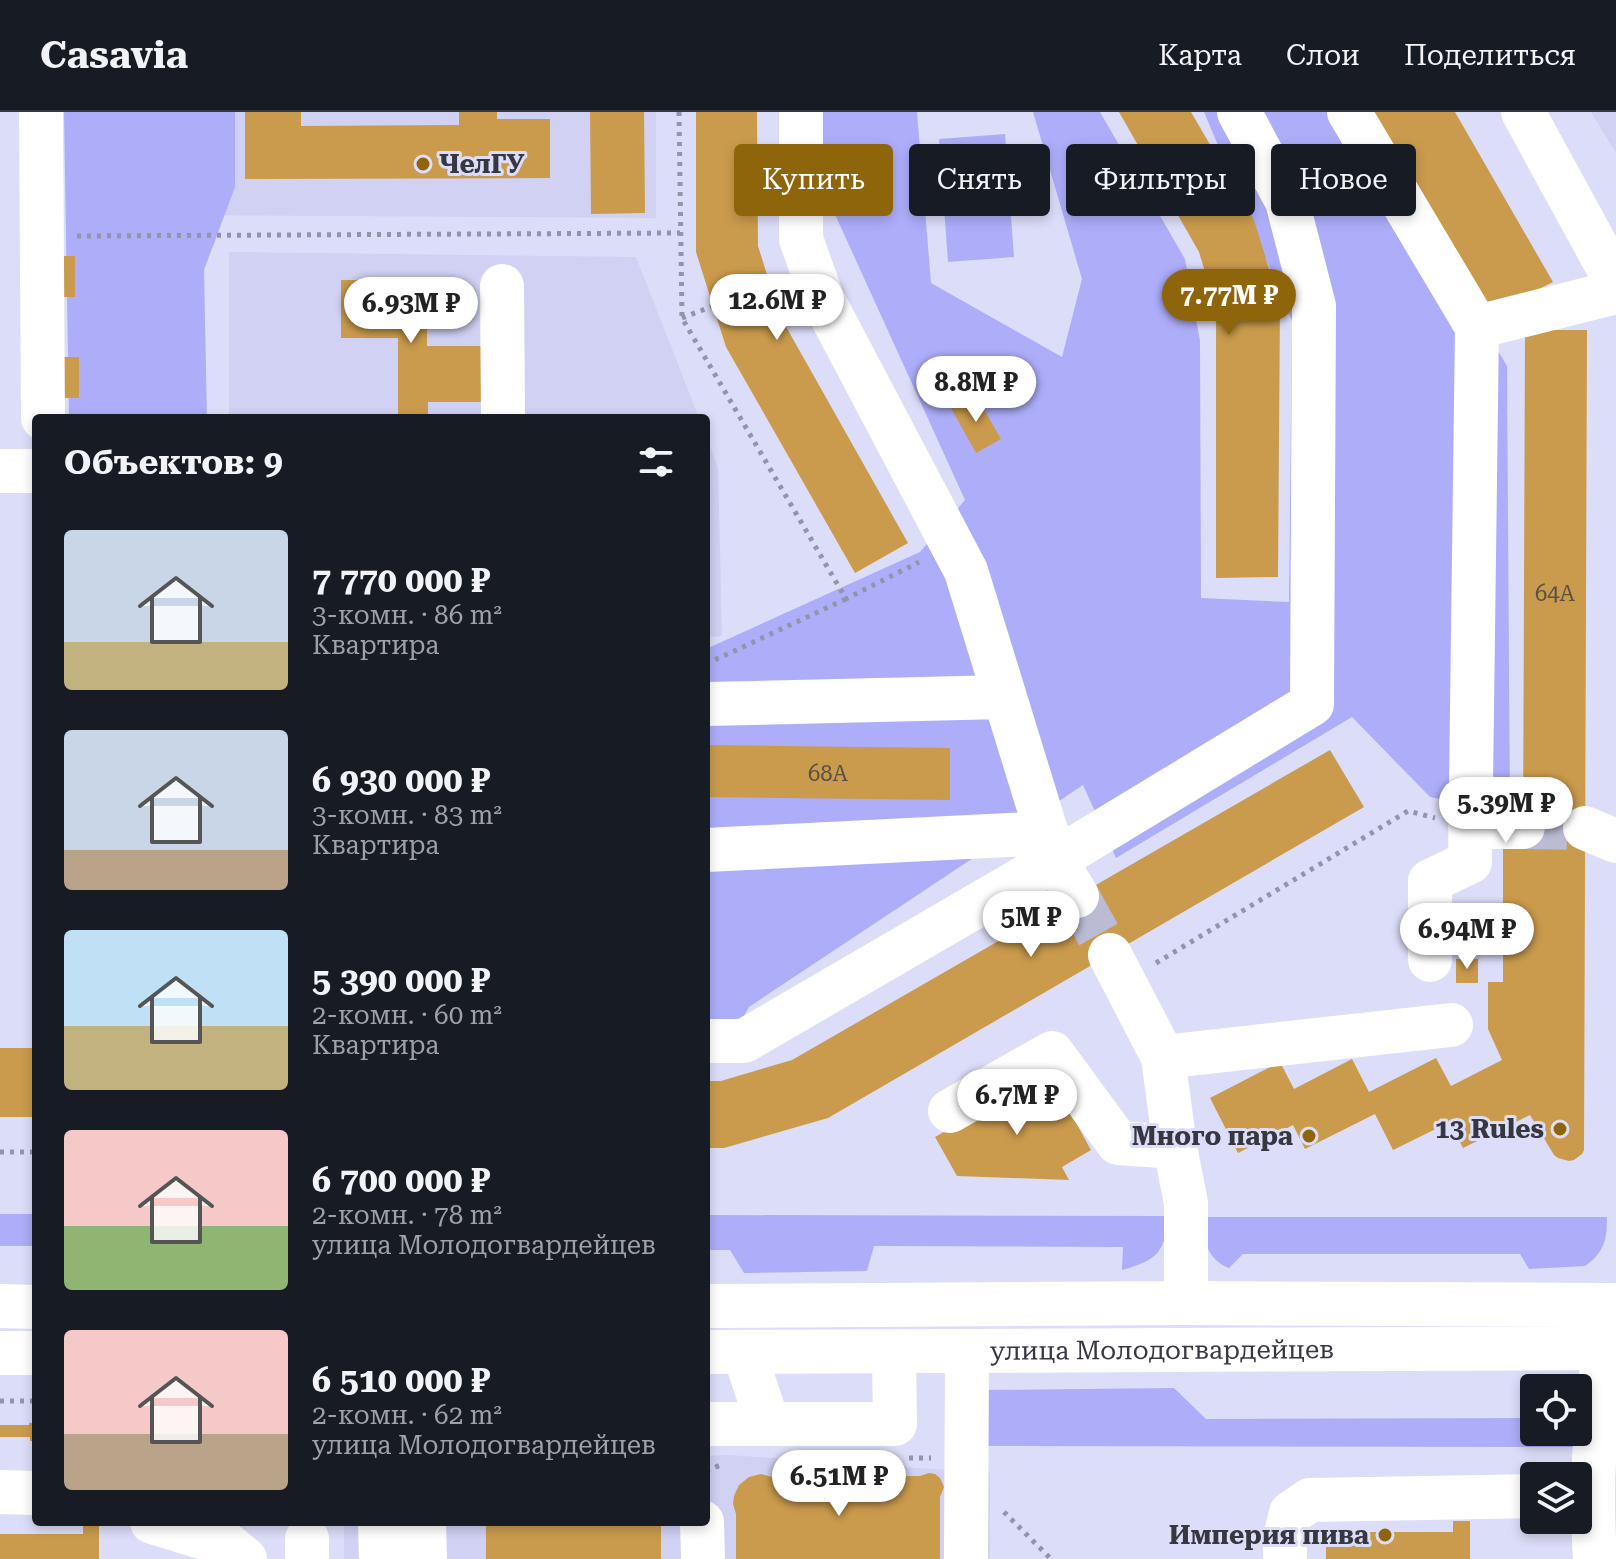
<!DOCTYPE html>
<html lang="ru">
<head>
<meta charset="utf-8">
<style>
	body { margin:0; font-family:"Roboto Serif",serif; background:#20242c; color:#f1f3f6; height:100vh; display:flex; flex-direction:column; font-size:30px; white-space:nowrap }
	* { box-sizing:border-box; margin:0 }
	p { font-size:26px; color:#9ea1a6 }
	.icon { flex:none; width:44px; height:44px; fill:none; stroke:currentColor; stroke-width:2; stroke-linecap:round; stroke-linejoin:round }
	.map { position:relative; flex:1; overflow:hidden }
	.drawer { position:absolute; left:32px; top:302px; width:678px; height:1112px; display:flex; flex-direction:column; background:#171b24; border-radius:8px; box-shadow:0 4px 12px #0003 }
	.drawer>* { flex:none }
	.banner { position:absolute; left:734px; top:32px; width:760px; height:72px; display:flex; gap:16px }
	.tools { position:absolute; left:1520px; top:1262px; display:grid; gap:16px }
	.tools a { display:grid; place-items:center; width:72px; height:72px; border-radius:8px; background:#171b24; box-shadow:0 4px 12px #0003; font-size:40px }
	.price { position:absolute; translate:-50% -68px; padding:0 18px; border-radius:28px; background:#fff; color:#222; font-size:26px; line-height:52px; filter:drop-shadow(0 2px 4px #0008) }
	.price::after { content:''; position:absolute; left:50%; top:48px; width:24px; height:18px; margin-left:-12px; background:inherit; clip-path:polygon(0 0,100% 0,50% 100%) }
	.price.current { background:#8f650c; color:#fff }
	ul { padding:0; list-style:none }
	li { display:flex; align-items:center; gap:24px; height:200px; padding:0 32px }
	li span { display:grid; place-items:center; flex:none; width:224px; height:160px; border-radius:8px; color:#555 }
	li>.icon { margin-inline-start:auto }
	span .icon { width:96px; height:96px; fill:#fffc; stroke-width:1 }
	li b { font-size:34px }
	h2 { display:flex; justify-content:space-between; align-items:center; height:96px; padding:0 32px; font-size:34px }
	.tag { padding:0 28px; border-radius:8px; background:#171b24; box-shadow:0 4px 12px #0003; font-size:28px; line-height:72px }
	.tag.current { background:#8f650c; color:#fff }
	header { display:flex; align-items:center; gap:48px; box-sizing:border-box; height:112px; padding:0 40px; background:#171b24; border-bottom:2px solid #363941 }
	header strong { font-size:38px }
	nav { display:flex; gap:44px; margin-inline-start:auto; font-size:28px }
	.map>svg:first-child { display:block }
	.built { fill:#d0d1f3 }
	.green { fill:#adadfa }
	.building { fill:#ca9b4c }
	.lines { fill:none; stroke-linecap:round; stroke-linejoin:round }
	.minor-tunnel { stroke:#bbbcd4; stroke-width:44; stroke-dasharray:44 22; stroke-linecap:butt }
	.path { stroke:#9394a8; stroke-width:5; stroke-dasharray:4 6; stroke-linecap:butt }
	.minor { stroke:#fff; stroke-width:44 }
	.major { stroke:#fff; stroke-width:44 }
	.poi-dot { fill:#8f650c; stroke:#dcddf8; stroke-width:3 }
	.labels { text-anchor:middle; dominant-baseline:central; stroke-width:6; stroke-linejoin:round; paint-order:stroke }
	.number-label { font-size:22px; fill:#5c5044 }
	.poi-label { font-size:26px; font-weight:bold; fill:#373742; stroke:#dcddf8; text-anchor:end }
	.street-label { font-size:26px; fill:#373742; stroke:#dcddf8 }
</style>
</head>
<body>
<header>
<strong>Casavia</strong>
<nav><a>Карта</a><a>Слои</a><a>Поделиться</a></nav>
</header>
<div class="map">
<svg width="1616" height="1447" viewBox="0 0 1616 1447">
	<rect width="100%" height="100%" fill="#dcddf8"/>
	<path class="built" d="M191,0h465v106l-465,-3z
		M1591,0h25v41z
		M229,140l407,5 63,161h-470z
		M706,324l12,32 4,168 -16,1z
		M728,1343l262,18v86h-646v-37h362v-66z"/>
	<path class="green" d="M64,0h171v75l-31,83 3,148h-138z
		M819,0h98l14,171 131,74 20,-78 -49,-167h67l85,147 15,82 1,257 88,4 3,-281 -88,-209h151l152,254 3,448 -80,-17 -78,-80 -236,141 -33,-73 -334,222 -32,56h-11v-414l214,-97 45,-52 -147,-323z
		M1005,22l9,123 -66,5 -9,-123z
		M0,1102h36v32h-36z
		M706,1103l463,1c-5,37 -11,44 -47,54l1,-23 -249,-1 -7,25 -123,2 -14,-23h-24z
		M1200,1105h407c0,22 -2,35 -22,49l-56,3 -9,-15h-277l-14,14c-23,-9 -25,-29 -29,-51z
		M1526,1275l46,1h-38v44h43l1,15 -594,-1 -1,-56 191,-2 32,31 320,-1z"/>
	<path class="building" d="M245,0h56v14l158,-1v-13h38v7h53v59l-305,1z
		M590,0h54l1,101 -54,1z
		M696,0h61l1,134 22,70 128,227 -53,30 -129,-226 -30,-95z
		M1119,0h72l63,108 26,84 -2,273 -62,1v-270l-17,-56z
		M1374,0h81l98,170 -62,31z
		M50,144h25v41h-25z
		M341,168h86v66h56v56h-55v16h-85v-4h55v-76h-57z
		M1525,218h62l-3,820 -2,4 -8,6 -5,1 -11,-3 -4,-3 -24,-40 -67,33 -13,-26 -57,28 -18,-36 -70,35 -12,-24 -55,28 -28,-55 70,-36 14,27 58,-30 17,33 67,-34 15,28 51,-26 -14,-31v-47h15v-138h20z
		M54,245h25v41h-25z
		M975,282l26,45 -25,14 -25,-45z
		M707,633l243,3v52l-244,-3z
		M1330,638l34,57 -536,311 -104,30h-18v-67h15l71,-21z
		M1456,847h22v24h-22z
		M0,936h36v69h-36z
		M1048,960l43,78 -29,17 7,13 -112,-4 -22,-39z
		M29,1311h7v18h-6v-4h-30v-12h29z
		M929,1361l6,1 5,4 4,9 -4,10v62h-204v-45l-3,-10 1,-8 5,-11 10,-8 12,-3 11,3 148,-1z
		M1453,1409h17v38h-144v-27h127z
		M83,1410h16v37h-99v-25h83z
		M486,1410h175v37h-175z"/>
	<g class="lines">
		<path class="minor-tunnel" d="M1523,715l62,1
			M1077,784l33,59"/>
		<path class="path" d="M679,0l3,206 164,281 73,-37
			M77,124l603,-3
			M1175,182l34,-10
			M682,206l31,-12
			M706,552l140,-65
			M1156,851l252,-152 27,7
			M0,1040h36
			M0,1289h36
			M909,1346h22
			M706,1359l17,-7
			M1004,1400l47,47"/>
		<path class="minor" d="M41,0l2,306
			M801,0v127l21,59 144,273 89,289 22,36
			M1349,0l128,215 -7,535 -40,19v79
			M1523,0l93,170
			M502,174l1,132
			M1477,215l139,-35
			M0,359h36
			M706,592l298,-7
			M1470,715h53
			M1585,716l31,13
			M706,738l341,-17
			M1110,843l53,102
			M706,929h38l311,-181 257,-156 2,-398 -27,-105 -48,-89
			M950,999l102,-58 66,90 57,4
			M1186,1191v-100l-11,-56 -12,-90 288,-32
			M744,1240l24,72
			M706,1312h189l-1,-72
			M0,1380l36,1
			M152,1410l76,23 17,14
			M380,1410l1,37
			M424,1410l1,37
			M702,1410l1,37
			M307,1447v-20
			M966,1447l1,-208
			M1285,1447v-22l6,-24 19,-13 224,-4
			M1595,1447c-2,-33 -3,-66 -1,-99 2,-38 8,-74 8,-112"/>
		<g class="major">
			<path d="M0,1194l36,1"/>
			<path d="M706,1194l480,-3 430,2"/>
			<path id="s1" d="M706,1240l910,-4"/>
			<path d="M0,1241h36"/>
		</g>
	</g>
	<g class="poi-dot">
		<circle cx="423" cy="52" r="8"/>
		<circle cx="1560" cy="1017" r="8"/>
		<circle cx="1309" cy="1024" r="8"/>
		<circle cx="1385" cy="1423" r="8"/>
	</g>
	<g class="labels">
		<g class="number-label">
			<text x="1555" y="481">64А</text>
			<text x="828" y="661">68А</text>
		</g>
		<g class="poi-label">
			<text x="439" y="52" text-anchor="start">ЧелГУ</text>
			<text x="1544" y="1017">13 Rules</text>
			<text x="1293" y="1024">Много пара</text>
			<text x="1369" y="1423">Империя пива</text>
		</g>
		<g class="street-label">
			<text stroke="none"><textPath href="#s1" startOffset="456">улица Молодогвардейцев</textPath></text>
		</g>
	</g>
</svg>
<div class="tools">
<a><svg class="icon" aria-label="locate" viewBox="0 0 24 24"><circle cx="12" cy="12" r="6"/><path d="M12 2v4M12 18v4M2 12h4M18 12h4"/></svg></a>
<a><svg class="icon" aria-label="layers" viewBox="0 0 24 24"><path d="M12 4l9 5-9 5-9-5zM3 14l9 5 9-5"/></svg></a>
</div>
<b class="price current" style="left:1229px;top:225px">7.77M ₽</b>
<b class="price" style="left:777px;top:230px">12.6M ₽</b>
<b class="price" style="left:411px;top:233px">6.93M ₽</b>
<b class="price" style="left:976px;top:312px">8.8M ₽</b>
<b class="price" style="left:1506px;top:733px">5.39M ₽</b>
<b class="price" style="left:1031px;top:847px">5M ₽</b>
<b class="price" style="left:1467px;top:859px">6.94M ₽</b>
<b class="price" style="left:1017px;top:1025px">6.7M ₽</b>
<b class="price" style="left:839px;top:1406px">6.51M ₽</b>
<div class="banner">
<a class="tag current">Купить</a>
<a class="tag">Снять</a>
<a class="tag">Фильтры</a>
<a class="tag">Новое</a>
</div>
<section class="drawer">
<h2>Объектов: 9<svg class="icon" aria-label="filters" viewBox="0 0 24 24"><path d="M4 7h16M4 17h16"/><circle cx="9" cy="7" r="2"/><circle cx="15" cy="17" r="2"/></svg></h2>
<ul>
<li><span style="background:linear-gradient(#c9d6e8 70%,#c2b280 0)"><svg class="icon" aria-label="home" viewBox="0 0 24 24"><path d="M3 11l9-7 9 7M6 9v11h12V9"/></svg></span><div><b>7 770 000 ₽</b><p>3-комн. · 86 m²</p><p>Квартира</p></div></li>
<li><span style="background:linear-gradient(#c9d6e8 75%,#b9a48a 0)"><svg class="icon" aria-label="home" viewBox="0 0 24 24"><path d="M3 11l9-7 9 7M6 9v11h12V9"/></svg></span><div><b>6 930 000 ₽</b><p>3-комн. · 83 m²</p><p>Квартира</p></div></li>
<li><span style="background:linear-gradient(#bfe0f5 60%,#c2b280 0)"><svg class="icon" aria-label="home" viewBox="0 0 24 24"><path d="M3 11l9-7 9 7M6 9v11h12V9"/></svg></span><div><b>5 390 000 ₽</b><p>2-комн. · 60 m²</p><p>Квартира</p></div></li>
<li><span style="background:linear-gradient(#f6c9c9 60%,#8fb573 0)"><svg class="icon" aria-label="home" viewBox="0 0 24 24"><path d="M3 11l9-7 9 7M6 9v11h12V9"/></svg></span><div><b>6 700 000 ₽</b><p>2-комн. · 78 m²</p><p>улица Молодогвардейцев</p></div></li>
<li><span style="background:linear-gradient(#f6c9c9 65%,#b9a48a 0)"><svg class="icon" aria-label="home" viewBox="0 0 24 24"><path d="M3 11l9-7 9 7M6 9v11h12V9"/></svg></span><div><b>6 510 000 ₽</b><p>2-комн. · 62 m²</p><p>улица Молодогвардейцев</p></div></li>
</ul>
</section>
</div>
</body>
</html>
